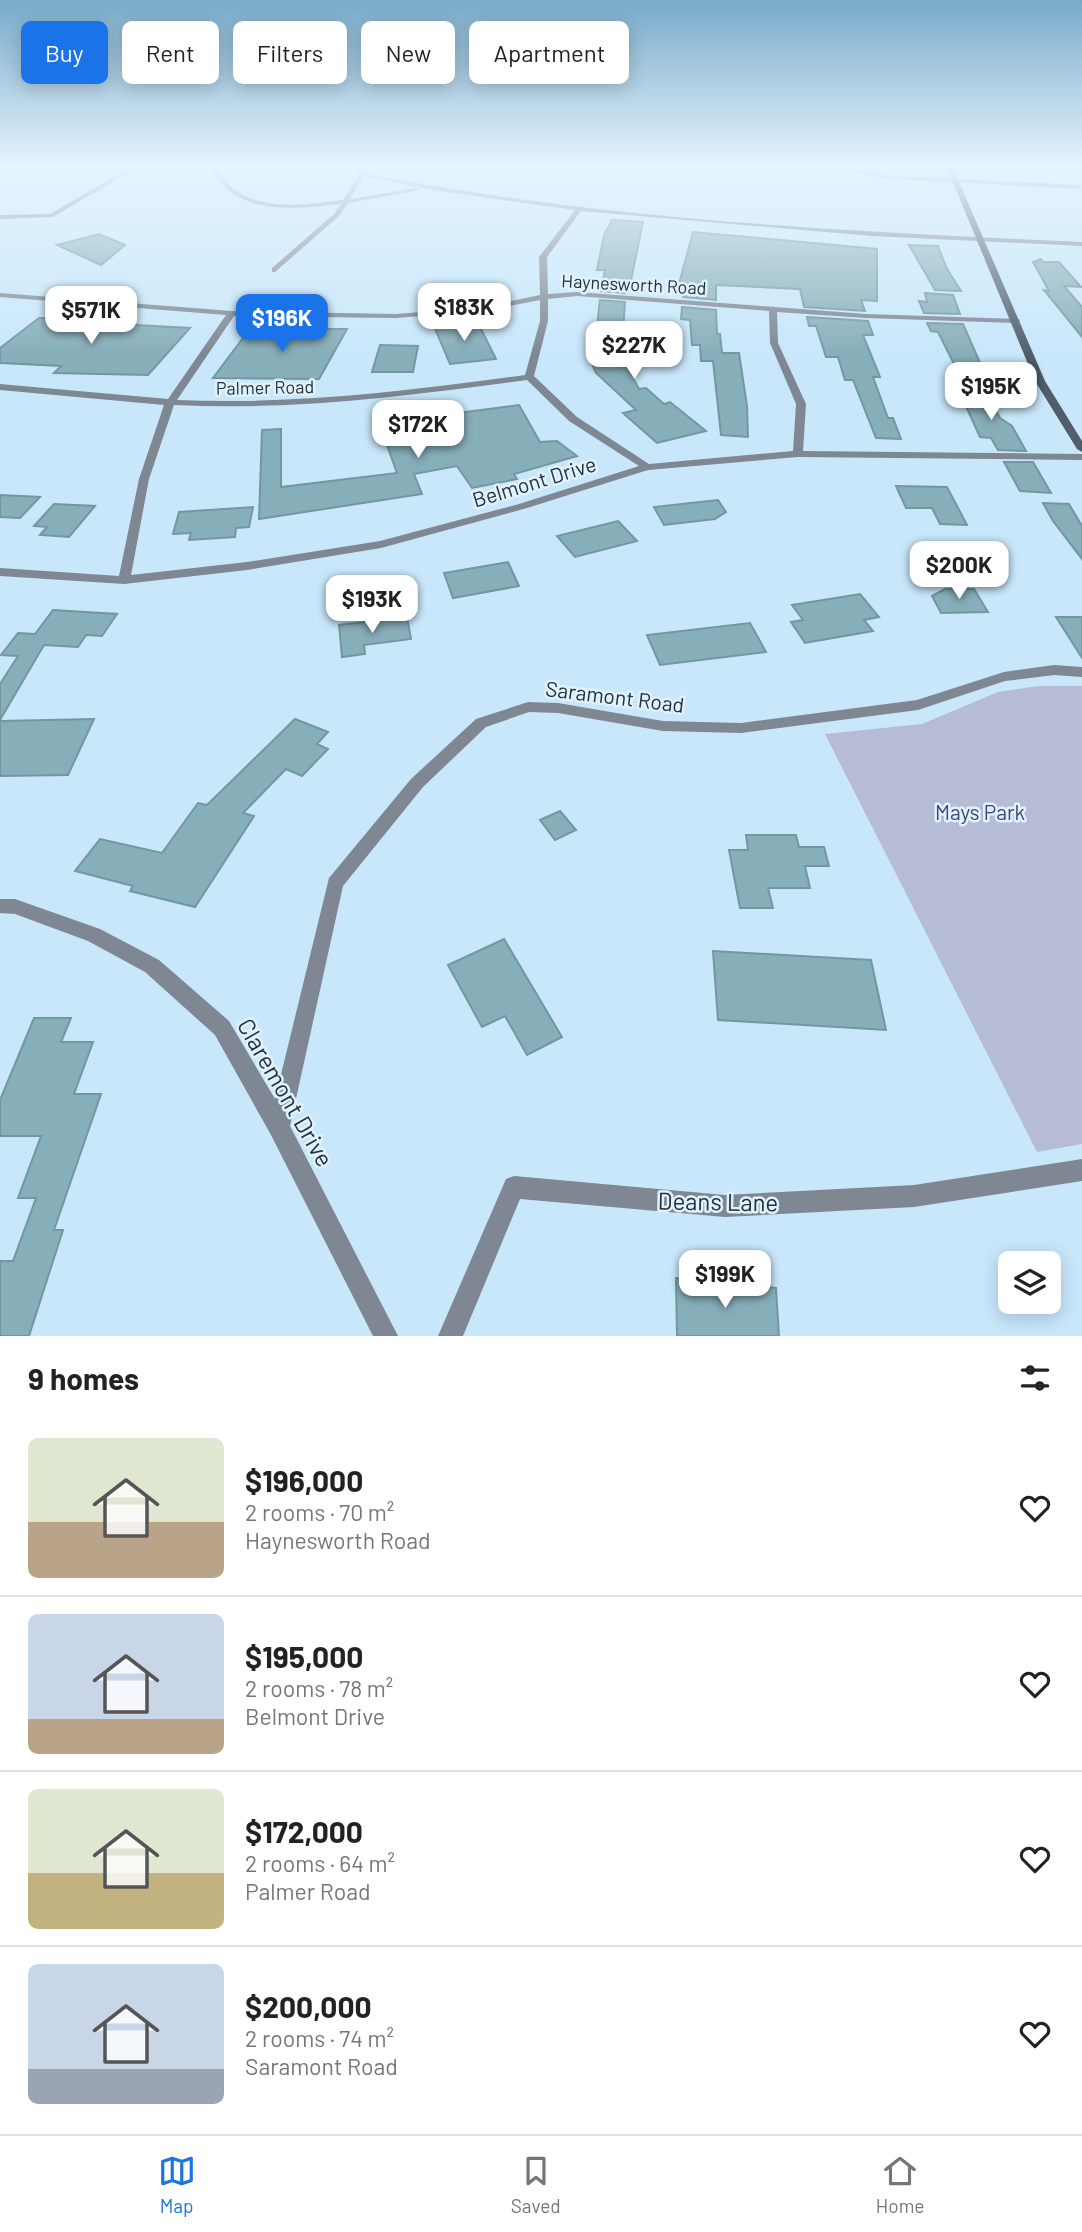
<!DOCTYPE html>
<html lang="en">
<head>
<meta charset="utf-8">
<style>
	body { margin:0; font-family:Barlow,sans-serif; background:#f2f2f2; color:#222; height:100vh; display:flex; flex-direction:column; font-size:26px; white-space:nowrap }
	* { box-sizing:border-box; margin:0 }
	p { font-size:23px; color:#767676 }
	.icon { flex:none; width:38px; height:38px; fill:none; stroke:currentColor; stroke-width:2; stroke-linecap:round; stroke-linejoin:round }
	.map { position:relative; height:1336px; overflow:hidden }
	.sheet { display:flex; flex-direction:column; background:#fff; flex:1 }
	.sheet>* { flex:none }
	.hud { position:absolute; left:21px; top:21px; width:700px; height:63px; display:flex; gap:14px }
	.fabs { position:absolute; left:998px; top:1251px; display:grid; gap:14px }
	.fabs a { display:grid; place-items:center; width:63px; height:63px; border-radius:10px; background:#fff; box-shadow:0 4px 18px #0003; font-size:35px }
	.price { position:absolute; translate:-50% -60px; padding:0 16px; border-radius:14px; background:#fff; color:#222; font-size:23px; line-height:46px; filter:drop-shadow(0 2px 4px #0008) }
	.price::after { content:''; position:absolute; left:50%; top:42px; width:21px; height:16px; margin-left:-10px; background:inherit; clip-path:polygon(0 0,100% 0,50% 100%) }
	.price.on { background:#1a73e8; color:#fff }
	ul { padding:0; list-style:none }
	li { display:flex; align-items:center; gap:21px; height:175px; padding:0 28px }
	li+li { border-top:2px solid #e0e0e0 }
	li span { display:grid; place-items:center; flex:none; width:196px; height:140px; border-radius:10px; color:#555 }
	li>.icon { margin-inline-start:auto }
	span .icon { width:84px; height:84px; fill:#fffc; stroke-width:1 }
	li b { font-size:30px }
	h2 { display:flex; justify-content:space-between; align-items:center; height:84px; padding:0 28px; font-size:30px }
	.chip { padding:0 24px; border-radius:10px; background:#fff; box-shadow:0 4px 18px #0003; font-size:24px; line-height:63px }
	.chip.on { background:#1a73e8; color:#fff }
	.tab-bar { display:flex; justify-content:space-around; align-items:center; height:98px; border-top:2px solid #e0e0e0; background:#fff; font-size:19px; color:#767676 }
	.tab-bar a { display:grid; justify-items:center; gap:4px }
	.tab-bar .on { color:#1a73e8 }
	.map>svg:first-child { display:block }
	.green { fill:#b7bcd6 }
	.building { fill:#87afb9; stroke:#7397a1; stroke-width:2 }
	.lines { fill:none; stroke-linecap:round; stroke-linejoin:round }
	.street { fill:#7f8793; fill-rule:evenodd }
	.secondary { fill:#515d6d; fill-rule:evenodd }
	.labels { text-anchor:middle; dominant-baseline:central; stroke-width:5; stroke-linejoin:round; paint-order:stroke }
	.far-street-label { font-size:18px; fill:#253139; stroke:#e0f2fe }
	.street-label { font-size:21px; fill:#253139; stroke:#e0f2fe }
	.park-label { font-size:21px; fill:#3f4470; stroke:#e0f2fe }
	.near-street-label { font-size:24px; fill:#253139; stroke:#e0f2fe }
</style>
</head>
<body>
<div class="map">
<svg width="1082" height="1336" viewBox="0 0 1082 1336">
	<rect width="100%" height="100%" fill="#c8e7fb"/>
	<path class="green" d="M1038,686h44v458l-45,8 -212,-418 97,-10 76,-32z"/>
	<path class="building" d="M612,220l31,2 -13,63h-4l-1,8 -24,-2 4,-21h-8l7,-35z
		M693,232l184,17v52l-16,-1 4,11 -61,-4 -4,-18 -84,-4v15l-33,-3v-13h-4z
		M99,234l26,11 -24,20 -44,-20z
		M909,245l29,1 9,23 14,22 -26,-1z
		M1041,259l2,3h16l22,25 -17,-1 18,21v30l-38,-47 5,1 -16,-29z
		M925,293l28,2 7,19 -36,-1 -5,-12 8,1z
		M600,300l25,2 -3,43h-7l24,44 7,-1 18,16 6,-2 36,29 -49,12 -34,-30 13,-3 -40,-37 -9,-20h8l-4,-18h5z
		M682,307l34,3 1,24h3l2,19h17l8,53 1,31 -27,-2 -8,-74h-12l-1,-16h-8l-2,-25 -9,-1z
		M54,315l30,2 -6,5 112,6 -42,47 -94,-2 7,-7 -61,-3v-15l39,-30h11z
		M807,317l61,4 5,14h-10l17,42h-7l15,41h5l8,21 -25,-1 -23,-58h-8l-7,-23h-12l-10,-31h-7z
		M477,321l19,38 -46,5 -16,-38z
		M927,323l36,1 25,57 -26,-1 -24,-48 -7,-1z
		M252,326l70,3h25l-28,50 -106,-1z
		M380,345l38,1 -5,26h-41z
		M959,391l26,1 15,26 12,8 14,25 -28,-1 -7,-12 -11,-1z
		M519,405l21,37 17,-1 20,15 -63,18 3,5 -45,9 -15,-22 -43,8 8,20 -163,25 3,-89 19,-1v58l116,-14 -18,-50z
		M1004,462h29l18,31 -31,-2z
		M896,486l51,1 20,38 -27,-1 -8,-16h-26z
		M0,495l40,2 -20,21 -20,-1z
		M718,500l8,12 -11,7 -51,6 -10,-18z
		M1043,503l26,1 13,22v33l-29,-38z
		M54,504l41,2 -26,31 -29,-2 7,-8 -13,-1z
		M253,507l-4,20 -13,1 -1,9 -46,3 2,-7 -18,1 6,-22z
		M618,521l19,20 -62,16 -18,-21z
		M508,562l11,24 -66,12 -9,-25z
		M945,589h29l14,23 -47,1 -9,-17z
		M860,594l19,23 -15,3 9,11 -68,12 -14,-21 12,-2 -11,-15z
		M53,610l64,4 -15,22 -16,-1 -8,12 -34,-2 -44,75v-36l18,-28 -17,-1 17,-22 17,1z
		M407,617l4,22 -47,6 1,9 -23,3 -3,-32z
		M1056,617h26v41z
		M750,623l16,29 -106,13 -13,-30z
		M94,719l-26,56 -68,1v-55z
		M295,719l33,13 -11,12 11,5 -26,27 -16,-7 -43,44 11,3 -59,91 -65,-16 3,-5 -58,-15 25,-32 62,14 36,-50 9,2z
		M560,811l16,19 -21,10 -15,-20z
		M746,835h50l3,12h25l5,19h-24l5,22h-42l5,20h-33l-11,-58h19z
		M504,939l58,98 -35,18 -22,-39 -23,11 -34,-62z
		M713,951l158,9 15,70 -168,-10z
		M34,1018h37l-10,24h32l-19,52h27l-47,136h9l-34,106h-29v-75h13l23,-63h-18l23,-62h-41v-36z
		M676,1278l100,10 3,48h-102z"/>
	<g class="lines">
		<path class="street" d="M129,168h8l-84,49 -53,2v-4l50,-1z
			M209,168h6c6,7 12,15 19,21 30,23 75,15 109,11l16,-26 -3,-6h6l2,5c236,47 478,58 718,69v4l-210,-10 -291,-25 -34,46 1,37 29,-2 289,22 153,5 1,2 -4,2 -150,-5 -89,-6 1,31 28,61 -3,47 279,3v6l-284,-3 -150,13 -121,38 -146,40 -134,22 -123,14 -124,-8v-8l119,8 20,-97 25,-74 -164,-15v-6l168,15 58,-84 -226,-18v-4l232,18 164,3 88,-7 56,-12 -1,-38 36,-47 -143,-20 -68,-14 -14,23 67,-11 3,2 -72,13 -9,13 -64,56h-3v-4l62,-54 7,-10c-35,4 -79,10 -109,-11 -9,-6 -16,-16 -23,-25zM577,296l192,15 1,32 26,61 -3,47 -144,13 -72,-47 -43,-41 14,-55v-22zM540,300v21l-15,54c-116,16 -231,30 -348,25l57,-84 162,2 88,-7zM527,380l42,41 70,45 -120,38 -139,37 -133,21 -116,13 18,-96 25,-74c119,6 235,-9 353,-25z
			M823,168h17l48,7 191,10 3,2 -3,2 -191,-10z
			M1054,665l28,2v10l-28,-2 -49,6 -87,29 -177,23 -78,-2 -105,-18 -29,-1 -43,15 -63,60 -80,99 -53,240 108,210h-25l-102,-201 -56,-100 -70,-63 -57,-31 -73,-27 -15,-1v-14h15l85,30 59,31 70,61 46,78 54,-221 82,-99 65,-60 52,-17 30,1 105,18 78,2 176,-23 87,-28z
			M1082,1159v22l-168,26 -189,10 -205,-18 -57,137h-25l68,-157 8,-3 211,19 189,-10z"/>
		<path class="secondary" d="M947,168h6l92,213 37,60v11l-5,-3 -42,-68z"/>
	</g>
	<linearGradient id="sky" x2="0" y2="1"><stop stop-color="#79aac9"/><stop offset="0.47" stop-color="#e6f4fd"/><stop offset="1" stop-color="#e6f4fd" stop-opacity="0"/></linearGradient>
	<rect width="1082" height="355" fill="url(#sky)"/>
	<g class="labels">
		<g class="far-street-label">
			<text transform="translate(634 284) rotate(3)">Haynesworth Road</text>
			<text transform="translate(265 387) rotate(-1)">Palmer Road</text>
		</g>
		<g class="street-label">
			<text transform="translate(534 481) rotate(-17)">Belmont Drive</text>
			<text transform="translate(615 696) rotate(7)">Saramont Road</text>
		</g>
		<g class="park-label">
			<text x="980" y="811">Mays Park</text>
		</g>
		<g class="near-street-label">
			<text transform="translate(286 1092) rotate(60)">Claremont Drive</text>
			<text transform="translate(718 1201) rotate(1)">Deans Lane</text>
		</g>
	</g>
</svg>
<div class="fabs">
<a><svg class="icon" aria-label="layers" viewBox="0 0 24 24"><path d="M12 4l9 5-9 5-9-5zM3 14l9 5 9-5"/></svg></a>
</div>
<b class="price" style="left:464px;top:343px">$183K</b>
<b class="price" style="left:91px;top:346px">$571K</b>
<b class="price on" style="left:282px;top:354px">$196K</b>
<b class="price" style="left:634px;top:381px">$227K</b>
<b class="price" style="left:991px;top:422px">$195K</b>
<b class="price" style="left:418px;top:460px">$172K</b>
<b class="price" style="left:959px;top:601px">$200K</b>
<b class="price" style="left:372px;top:635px">$193K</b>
<b class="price" style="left:725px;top:1310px">$199K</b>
<div class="hud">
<a class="chip on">Buy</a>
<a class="chip">Rent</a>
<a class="chip">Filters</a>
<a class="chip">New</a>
<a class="chip">Apartment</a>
</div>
</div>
<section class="sheet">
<h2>9 homes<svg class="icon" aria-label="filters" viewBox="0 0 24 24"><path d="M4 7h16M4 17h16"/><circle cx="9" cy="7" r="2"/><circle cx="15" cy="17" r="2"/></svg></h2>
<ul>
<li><span style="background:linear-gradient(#dfe7d0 60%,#b9a48a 0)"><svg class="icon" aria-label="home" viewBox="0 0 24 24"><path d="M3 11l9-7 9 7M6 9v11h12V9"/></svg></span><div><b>$196,000</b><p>2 rooms · 70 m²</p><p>Haynesworth Road</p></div><svg class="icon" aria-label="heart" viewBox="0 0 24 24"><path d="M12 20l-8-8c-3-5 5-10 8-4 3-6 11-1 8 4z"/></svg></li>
<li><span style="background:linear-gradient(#c9d6e8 75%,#b9a48a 0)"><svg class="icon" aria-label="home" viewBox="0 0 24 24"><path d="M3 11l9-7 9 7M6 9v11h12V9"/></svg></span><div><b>$195,000</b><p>2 rooms · 78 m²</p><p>Belmont Drive</p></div><svg class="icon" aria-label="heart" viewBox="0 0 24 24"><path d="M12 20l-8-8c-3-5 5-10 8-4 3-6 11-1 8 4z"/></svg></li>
<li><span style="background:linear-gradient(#dfe7d0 60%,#c2b280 0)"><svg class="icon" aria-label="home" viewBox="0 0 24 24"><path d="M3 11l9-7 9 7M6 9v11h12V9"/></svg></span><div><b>$172,000</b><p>2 rooms · 64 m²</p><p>Palmer Road</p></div><svg class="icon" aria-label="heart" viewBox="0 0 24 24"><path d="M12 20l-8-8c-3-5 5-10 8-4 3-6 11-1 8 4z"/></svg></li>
<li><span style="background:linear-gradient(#c9d6e8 75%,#9aa5b1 0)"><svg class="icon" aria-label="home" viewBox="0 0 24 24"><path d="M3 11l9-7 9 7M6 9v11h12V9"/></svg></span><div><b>$200,000</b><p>2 rooms · 74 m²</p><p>Saramont Road</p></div><svg class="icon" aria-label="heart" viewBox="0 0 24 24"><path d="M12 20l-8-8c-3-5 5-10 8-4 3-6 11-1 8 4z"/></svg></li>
</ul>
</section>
<nav class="tab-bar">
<a class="on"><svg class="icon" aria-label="map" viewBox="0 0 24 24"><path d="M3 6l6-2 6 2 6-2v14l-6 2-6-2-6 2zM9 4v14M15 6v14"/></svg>Map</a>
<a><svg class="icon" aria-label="saved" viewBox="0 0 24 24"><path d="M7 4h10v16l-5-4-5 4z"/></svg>Saved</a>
<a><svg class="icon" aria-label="home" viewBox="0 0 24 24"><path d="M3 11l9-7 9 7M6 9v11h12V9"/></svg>Home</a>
</nav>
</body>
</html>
